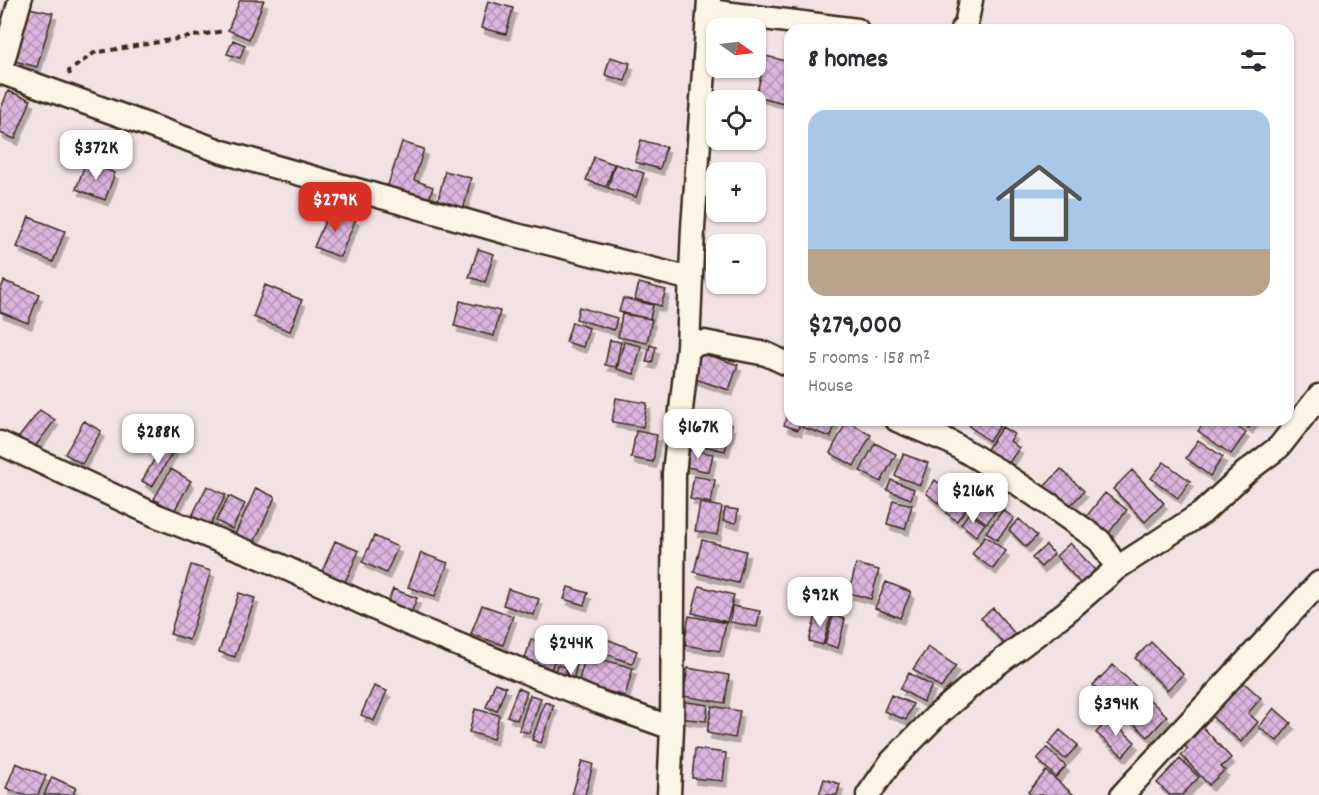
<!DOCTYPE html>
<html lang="en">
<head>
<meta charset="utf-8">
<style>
	body { margin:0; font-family:Dekko,sans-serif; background:#f7f7f7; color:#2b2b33; height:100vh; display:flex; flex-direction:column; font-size:22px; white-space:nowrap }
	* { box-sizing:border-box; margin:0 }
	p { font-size:20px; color:#7c7c81 }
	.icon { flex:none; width:33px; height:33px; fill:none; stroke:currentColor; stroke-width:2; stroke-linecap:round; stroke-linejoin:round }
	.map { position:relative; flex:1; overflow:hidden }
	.panel { position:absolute; left:784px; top:24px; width:510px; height:402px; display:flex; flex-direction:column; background:#fff; border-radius:18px; box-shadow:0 2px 4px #0004 }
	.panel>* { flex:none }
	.needle { width:39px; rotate:104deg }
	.controls { position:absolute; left:706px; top:18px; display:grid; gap:12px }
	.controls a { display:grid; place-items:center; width:60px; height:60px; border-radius:12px; background:#fff; box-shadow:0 2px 4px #0004; font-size:30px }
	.price { position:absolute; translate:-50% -51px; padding:0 14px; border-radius:12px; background:#fff; color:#222; font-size:20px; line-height:39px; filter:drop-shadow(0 2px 3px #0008) }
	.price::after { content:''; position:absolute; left:50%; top:36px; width:18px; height:14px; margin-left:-9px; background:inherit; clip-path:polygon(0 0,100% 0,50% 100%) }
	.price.on { background:#d93025; color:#fff }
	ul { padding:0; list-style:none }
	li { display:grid; align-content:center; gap:12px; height:318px; padding:0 24px }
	li span { display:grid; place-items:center; height:186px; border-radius:18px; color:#555 }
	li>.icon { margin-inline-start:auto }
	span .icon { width:108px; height:108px; fill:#fffc; stroke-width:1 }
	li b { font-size:26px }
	h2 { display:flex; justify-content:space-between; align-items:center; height:72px; padding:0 24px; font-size:26px }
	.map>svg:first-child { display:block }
	.building { fill:url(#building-cross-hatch); stroke:#3b2a1e; stroke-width:1.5; filter:url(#shadow) }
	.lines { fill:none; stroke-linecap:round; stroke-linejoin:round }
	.minor-casing { stroke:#3b2a1e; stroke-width:27 }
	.path { stroke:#3b2a1e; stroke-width:4; stroke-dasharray:6 4.5; stroke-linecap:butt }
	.minor { stroke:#fcf5e5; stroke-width:22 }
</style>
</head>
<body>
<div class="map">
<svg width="1319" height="795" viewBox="0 0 1319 795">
	<defs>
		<pattern id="building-cross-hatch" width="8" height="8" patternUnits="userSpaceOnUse" patternTransform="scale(1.5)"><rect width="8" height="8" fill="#dcb5de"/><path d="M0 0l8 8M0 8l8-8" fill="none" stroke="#b493b3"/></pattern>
		<filter id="shadow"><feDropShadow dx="3.5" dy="6" stdDeviation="0" flood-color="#0004"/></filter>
	</defs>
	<rect width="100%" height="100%" fill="#f2e2e3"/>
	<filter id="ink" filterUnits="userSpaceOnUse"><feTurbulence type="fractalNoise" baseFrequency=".0167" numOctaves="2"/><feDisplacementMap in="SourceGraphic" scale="12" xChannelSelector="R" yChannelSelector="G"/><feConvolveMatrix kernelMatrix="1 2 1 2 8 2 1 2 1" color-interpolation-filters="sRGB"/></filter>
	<g filter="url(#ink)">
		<path class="building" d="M240,0h24l-15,39 -21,-9z
			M488,1l25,7 -7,26 -25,-6z
			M29,8l24,5 -16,54 -26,-7z
			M233,40l12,5 -5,13 -13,-4z
			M766,56l24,6v32l-2,10 -32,-8z
			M610,57l20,6 -5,18 -20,-6z
			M8,91l23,9 -16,39 -15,-6v-22z
			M641,140l25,7 -6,22 -25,-7z
			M402,142l22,7 -10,31 19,7 -5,17 -42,-13z
			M594,157l20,7 -8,23 -20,-7z
			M86,162l29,11 -10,27 -29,-11z
			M615,164l29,9 -8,24 -28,-9z
			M445,171l26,7 -8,33 -26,-7z
			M330,209l26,10 -16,38 -26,-10z
			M29,217l36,14 -12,31 -36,-15z
			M478,249l16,5 -9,28 -16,-5z
			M4,281l35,13 -11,29 -28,-11v-21z
			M639,283l27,7 -5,16 -26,-7z
			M265,285l37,15 -12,31 -37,-14z
			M623,298l30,7 -3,14 -31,-7z
			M460,301l40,10 -6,25 -40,-10z
			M579,307l38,11 -3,12 -38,-11z
			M622,314l30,5 -5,24 -29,-6z
			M572,322l17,6 -6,19 -17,-5z
			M610,340l11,2 -5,25 -11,-2z
			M624,342l17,4 -7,28 -17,-5z
			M650,345l6,2 -4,16 -6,-1z
			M700,352l38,13 -9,25 -37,-12z
			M616,398l31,5 -4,24 -31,-5z
			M790,406v14h11l-3,10 -14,-5z
			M40,410l15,10 -21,28 -15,-11z
			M697,417l35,8 -7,26 -34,-8z
			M804,420h32l-5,17 -29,-10z
			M974,420h23l4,4 -12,17 -20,-15z
			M1206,420h22l18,13 -15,21 -33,-23z
			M1238,420h17l-6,8z
			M84,421l17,10 -19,33 -17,-10z
			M847,421l24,14 -17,31 -24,-13z
			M1002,427l12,7 -4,7 9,7 -14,21 -22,-14z
			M636,431l21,4 -4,27 -22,-4z
			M1198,440l25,17 -13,19 -24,-18z
			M875,443l21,11 -15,28 -21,-11z
			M163,444l11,6 -22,37 -10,-6z
			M687,449l26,5 -4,18 -26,-6z
			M903,454l25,9 -8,22 -25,-9z
			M1164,462l26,19 -12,17 -27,-20z
			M171,469l20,12 -17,30 -20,-12z
			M1061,469l23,22 -18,19 -23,-22z
			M1132,470l32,33 -19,19 -32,-33z
			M694,476l21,4 -4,23 -21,-4z
			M891,480l23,9 -3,10 -24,-9z
			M935,480l18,14 -10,13 -17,-14z
			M207,486l19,9 -16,30 -18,-9z
			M256,488l19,9 -23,50 -19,-8z
			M986,491l16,11 -15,21 -16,-11z
			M960,493l12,8 -15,20 -11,-8z
			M1105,493l22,17 -23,29 -22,-17z
			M229,496l16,8 -13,25 -16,-8z
			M893,500l19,5 -7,24 -18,-5z
			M700,503l22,4 -5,28 -22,-4z
			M725,508l13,2 -2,13 -13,-2z
			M1003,510l11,8 -17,22 -11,-8z
			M969,513l16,11 -9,12 -15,-12z
			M1019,519l18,17 -11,11 -17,-17z
			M374,536l24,11 -12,26 -24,-11z
			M985,536l21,15 -13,18 -21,-15z
			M702,540l44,11 -8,32 -44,-11z
			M335,541l24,10 -15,33 -23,-10z
			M1070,543l25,27 -14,14 -25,-28z
			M1046,545l8,9 -13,13 -9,-9z
			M421,553l27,10 -13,33 -27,-9z
			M856,564l23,6 -8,29 -22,-6z
			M191,565l20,6 -22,69 -19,-6z
			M886,582l25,10 -11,26 -25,-10z
			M699,586l35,9 -7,27 -35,-9z
			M568,587l20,6 -4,12 -20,-6z
			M393,589l24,9 -7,18 -24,-9z
			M508,589l31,10 -5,16 -31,-10z
			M239,593l16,5 -20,59 -16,-5z
			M482,605l31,11 -10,29 -32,-11z
			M732,606l28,5 -3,16 -27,-5z
			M993,608l22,26 -11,10 -23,-26z
			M817,612l14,4 -8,29 -14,-4z
			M689,616l37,7 -6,28 -36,-6z
			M833,616l12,3 -7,29 -13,-4z
			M586,631l51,20 -5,13 -51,-20z
			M569,638l7,1 -5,21 -7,-2z
			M531,639l27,9 -7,22 -27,-8z
			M1151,642l32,32 -16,16 -32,-32z
			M928,647l28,19 -15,22 -28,-19z
			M586,655l47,13 -8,28 -47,-13z
			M571,663l6,2 -6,23 -7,-2z
			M557,665l10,2 -4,18 -11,-3z
			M1113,665l54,51 -19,21 -55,-52z
			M688,668l41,7 -4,28 -42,-7z
			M909,673l23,13 -9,16 -23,-13z
			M1241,680l20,18 -13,15 10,9 -17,20 -31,-27z
			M495,683l11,4 -9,24 -11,-4z
			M374,686l13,5 -13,30 -13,-6z
			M518,688l9,4 -10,28 -10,-4z
			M530,695l11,3 -12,35 -10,-3z
			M891,695l22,9 -7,16 -22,-9z
			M680,701l28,4 -2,16 -28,-3z
			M545,702l9,3 -13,38 -9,-3z
			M712,706l28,5 -5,27 -28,-5z
			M1274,708l17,15 -14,18 -18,-14z
			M475,709l24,6 -6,24 -24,-7z
			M1109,718l26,24 -12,14 -27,-23z
			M1201,725l30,33 -10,9 4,3 -16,15 -28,-30 7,-6 -6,-6z
			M1060,730l18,15 -13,14 -17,-15z
			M1047,748l19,18 -10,11 -19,-18z
			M695,749l31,4 -3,28 -31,-3z
			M1180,759l19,18 -17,18h-12l-13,-12z
			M582,761l11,3 -8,31h-13z
			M16,763l30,13 -8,19h-15l-17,-7z
			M1046,771l28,24h-43l-3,-3z
			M52,777l24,11 -3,7h-29z
			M824,779l16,5 -3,11h-18z"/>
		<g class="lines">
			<defs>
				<path id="minor" d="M709,11l148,19
					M962,30l4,-5 5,-25
					M0,72l223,80 289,82 179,45
					M0,72l20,-72
					M688,347l16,-5 62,12 24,11
					M897,420l53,22 49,29 51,34 50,36 17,27
					M0,443l155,72 115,46 150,68 179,73 73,26
					M669,795l3,-67 2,-255 14,-126 5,-119 16,-228
					M868,795l23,-33 45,-46 52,-45 77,-58 52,-45 85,-55 44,-41 33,-25 40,-51
					M1122,795l197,-212"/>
			</defs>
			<use href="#minor" class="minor-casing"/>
			<path class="path" d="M70,75l-1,-4 25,-18 130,-22"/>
			<use href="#minor" class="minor"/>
		</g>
	</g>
</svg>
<div class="controls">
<a><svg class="needle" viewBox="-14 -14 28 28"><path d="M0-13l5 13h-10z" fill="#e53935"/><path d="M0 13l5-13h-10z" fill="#7c7c81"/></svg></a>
<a><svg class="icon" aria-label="locate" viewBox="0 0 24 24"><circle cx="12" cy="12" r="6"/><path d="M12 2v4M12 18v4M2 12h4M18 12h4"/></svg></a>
<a>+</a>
<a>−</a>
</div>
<b class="price" style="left:96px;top:181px">$372K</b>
<b class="price on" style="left:335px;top:233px">$279K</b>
<b class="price" style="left:698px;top:460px">$167K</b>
<b class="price" style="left:158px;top:465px">$288K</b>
<b class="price" style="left:973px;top:524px">$216K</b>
<b class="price" style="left:820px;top:628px">$92K</b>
<b class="price" style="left:571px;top:676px">$244K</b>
<b class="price" style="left:1116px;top:737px">$394K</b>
<section class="panel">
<h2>8 homes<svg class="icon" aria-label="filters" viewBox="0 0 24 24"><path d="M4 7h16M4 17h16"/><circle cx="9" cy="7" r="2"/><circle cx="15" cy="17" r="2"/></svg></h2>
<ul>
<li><span style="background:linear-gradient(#a9c7e8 75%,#b9a48a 0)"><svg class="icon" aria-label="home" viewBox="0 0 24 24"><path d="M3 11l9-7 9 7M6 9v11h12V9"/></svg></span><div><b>$279,000</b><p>5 rooms · 158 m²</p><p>House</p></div></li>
</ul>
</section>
</div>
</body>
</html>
